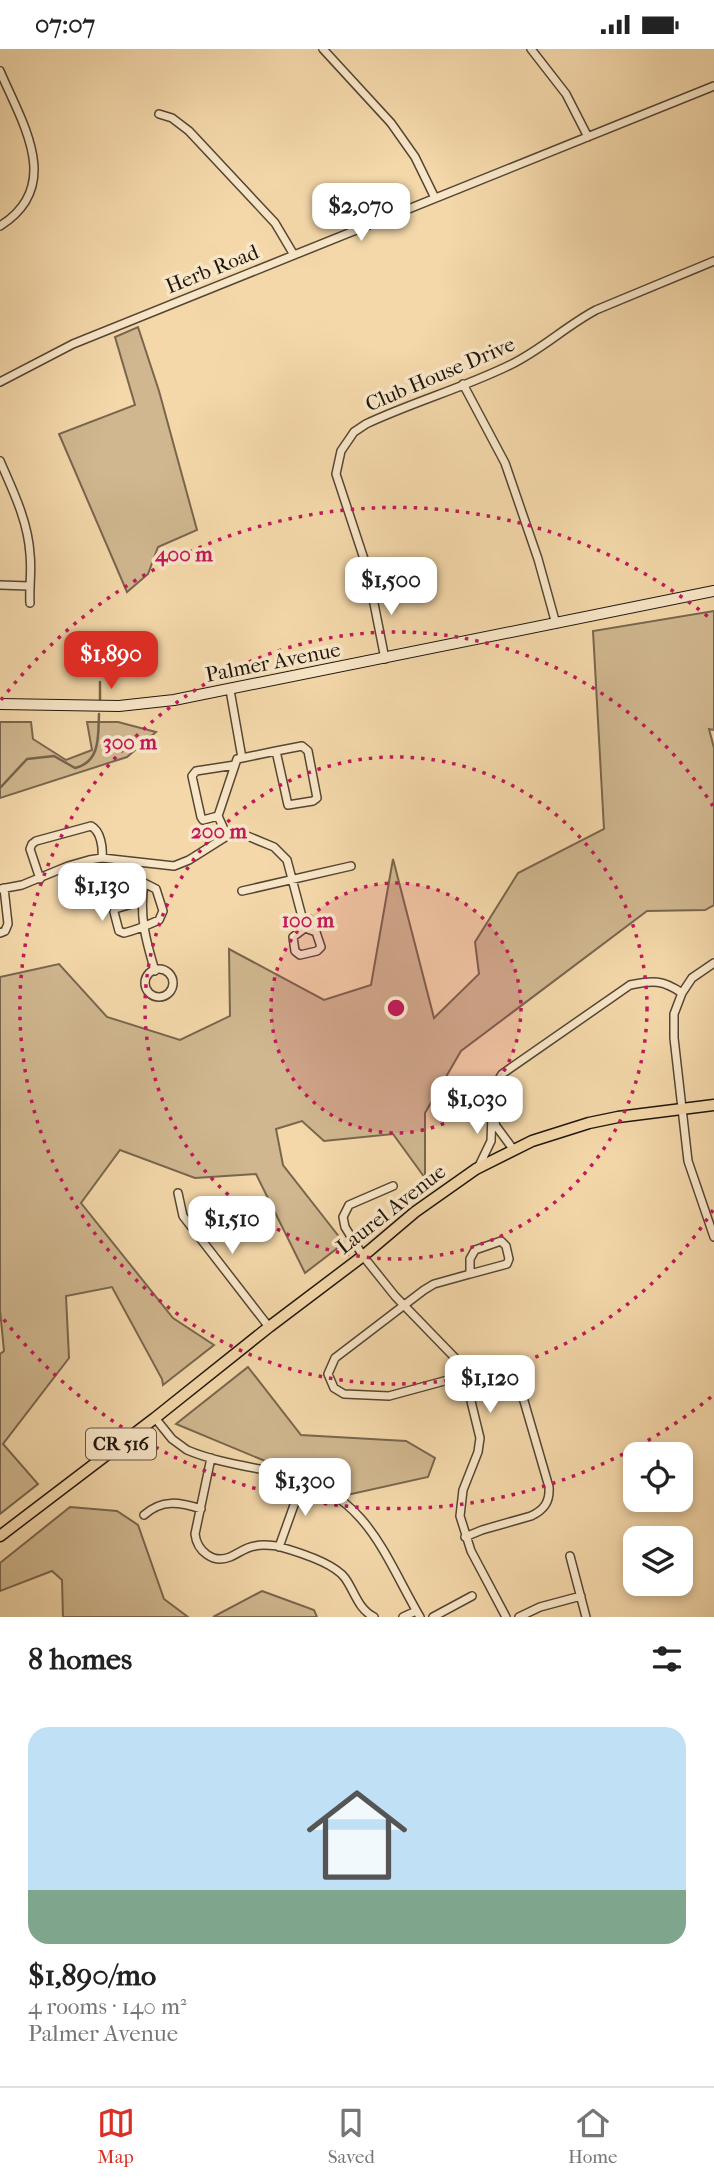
<!DOCTYPE html>
<html lang="en">
<head>
<meta charset="utf-8">
<style>
	body { margin:0; font-family:"IM FELL French Canon",serif; background:#f2f2f2; color:#222; height:100vh; display:flex; flex-direction:column; font-size:26px; white-space:nowrap }
	* { box-sizing:border-box; margin:0 }
	p { font-size:23px; color:#767676 }
	.icon { flex:none; width:38px; height:38px; fill:none; stroke:currentColor; stroke-width:2; stroke-linecap:round; stroke-linejoin:round }
	.map { position:relative; height:1568px; overflow:hidden }
	.drawer { display:flex; flex-direction:column; background:#fff; flex:1 }
	.drawer>* { flex:none }
	.controls { position:absolute; left:623px; top:1393px; display:grid; gap:14px }
	.controls a { display:grid; place-items:center; width:70px; height:70px; border-radius:14px; background:#fff; box-shadow:0 4px 10px #0003; font-size:35px }
	.price { position:absolute; translate:-50% -60px; padding:0 16px; border-radius:14px; background:#fff; color:#222; font-size:23px; line-height:46px; filter:drop-shadow(0 2px 4px #0008) }
	.price::after { content:''; position:absolute; left:50%; top:42px; width:21px; height:16px; margin-left:-10px; background:inherit; clip-path:polygon(0 0,100% 0,50% 100%) }
	.price.on { background:#d93025; color:#fff }
	ul { padding:0; list-style:none }
	li { display:grid; align-content:center; gap:14px; height:371px; padding:0 28px }
	li+li { border-top:2px solid #e0e0e0 }
	li span { display:grid; place-items:center; height:217px; border-radius:21px; color:#555 }
	li>.icon { margin-inline-start:auto }
	span .icon { width:126px; height:126px; fill:#fffc; stroke-width:1 }
	li b { font-size:30px }
	h2 { display:flex; justify-content:space-between; align-items:center; height:84px; padding:0 28px; font-size:30px }
	.status { display:flex; justify-content:space-between; align-items:center; height:49px; padding:0 35px; background:#fff; direction:ltr }
	.status svg { height:19px; fill:currentColor }
	.menu { display:flex; justify-content:space-around; align-items:center; height:98px; border-top:2px solid #e0e0e0; background:#fff; font-size:19px; color:#767676 }
	.menu a { display:grid; justify-items:center; gap:4px }
	.menu .on { color:#d93025 }
	.map>svg:first-child { display:block }
	.green { fill:#d0b78f; stroke:#78664e; stroke-width:2 }
	.lines { fill:none; stroke-linecap:round; stroke-linejoin:round }
	.stream { stroke:#74634a; stroke-width:2.5 }
	.street-casing { stroke:#554634; stroke-width:10 }
	.secondary-casing { stroke:#20160c; stroke-width:12 }
	.primary-casing { stroke:#20160c; stroke-width:13 }
	.street { stroke:#f8e6c8; stroke-width:7 }
	.secondary { stroke:#f8e6c8; stroke-width:10 }
	.primary { stroke:#f4d8aa; stroke-width:10 }
	.ring { fill:none; stroke:#c2185b; stroke-width:3.5; stroke-dasharray:3.5 7 }
	.labels { text-anchor:middle; dominant-baseline:central; stroke-width:7; stroke-linejoin:round; paint-order:stroke }
	.shield { fill:#f8e6c8; stroke:#615444; stroke-width:2 }
	.shield-label { font-size:19px; font-weight:bold; fill:#20160c }
	.street-label { font-size:21px; fill:#20160c; stroke:#f8e6c8 }
	.centre { fill:#c2185b; stroke:#f8e6c8; stroke-width:3.5 }
	.ring-label { font-size:21px; text-anchor:middle; font-weight:bold; fill:#c2185b; stroke:#f8e6c8; stroke-width:7; stroke-linejoin:round; paint-order:stroke }
</style>
</head>
<body>
<div class="status"><b>07:07</b><svg viewBox="0 0 49 12"><path d="M0 12V9h3v3zM5 12V6h3v6zM10 12V3h3v9zM15 12V0h3v12zM26 1h20v11H26zM47 4h2v5h-2z"/></svg></div>
<div class="map">
<svg width="714" height="1568" viewBox="0 0 714 1568">
	<rect width="100%" height="100%" fill="#f4d8aa"/>
	<filter id="stains"><feTurbulence type="fractalNoise" baseFrequency=".00286" numOctaves="4"/><feColorMatrix values="0 0 0 0 .2 0 0 0 0 .09 0 0 0 0 .02 0 0 0 .5 -.17"/></filter>
	<radialGradient id="worn" r=".72"><stop offset=".6" stop-color="#630" stop-opacity="0"/><stop offset="1" stop-color="#630" stop-opacity=".3"/></radialGradient>
	<path class="green" d="M138,278l21,64 38,139 -39,17 -10,27 -21,18 -68,-158 76,-29 -20,-68z
		M714,562v119l-5,-1 5,19v157l-9,5 -58,1 -186,140 -36,62v65l-32,-44 -69,7 -22,-20 -26,8 7,36 61,78 -39,30 -49,-99 -61,4 -75,-28 -39,53 92,115 41,27 -51,40 -1,-6 -50,-92 -46,9 3,62 -66,86 35,40 -38,30v-160l4,-3 -4,-41v-333l59,-13 48,53 73,23 50,-24 -1,-67 95,51 47,-15 22,-126 41,159 45,-44 -4,-32 43,-69 86,-44 -11,-198z
		M0,673h31l2,17 33,21 26,-10 -5,-28h31l38,10 -29,25 -127,41z
		M248,1318l53,68 105,6 29,17 -7,19 -81,18 -171,-71z
		M70,1458l47,4 21,14 26,74 24,18h-125l-1,-37 -10,-9 -52,20v-28z
		M262,1542l52,19 3,7h-104z"/>
	<g class="lines">
		<path class="stream" d="M100,650v-17
			M0,739l27,-29 27,-3 21,12c26,-6 23,-33 24,-54"/>
		<defs>
			<path id="street" d="M323,0l68,74 24,34 20,41
				M531,0l35,45 22,43
				M0,22c22,52 64,115 0,155
				M159,65l13,4 17,13 86,92 19,32
				M0,333l73,-38 641,-258
				M463,335l42,79 33,96 18,65
				M0,412c13,30 28,60 30,93 2,17 -1,33 0,49
				M0,536l29,1
				M385,610l-18,-91 -31,-94 5,-23 13,-19 12,-8c47,-22 97,-36 144,-59 31,-15 56,-39 86,-55l118,-49
				M230,641l12,68
				M302,697l6,5 9,47 -4,3 -25,4 -12,-54z
				M242,709l34,-7
				M218,767l-15,4 -2,-3 -9,-41 4,-5 39,-6
				M227,787l-9,-20 19,-57 5,-1
				M40,830l-10,-30 2,-5 4,-3 55,-15c10,5 12,22 11,32
				M0,840l22,-4 46,-19 21,-6 13,-2 72,8 15,-6 38,-24 18,-1 29,12 13,13 18,68
				M242,842l109,-25
				M142,852l-27,8 -1,3 5,19 5,2c12,-3 24,-8 35,-13l4,-9 -7,-22 -12,-6c-5,33 2,58 11,88
				M305,879l11,4 5,15 -4,4 -17,4 -5,-4 -2,-14z
				M0,884l5,-2 3,-7 -4,-36
				M714,914l-22,15 -10,15 -8,21v24l14,123 26,76
				M145 934a14 14 0 1 1 28 0a14 14 0 1 1-28 0Z
				M494,1070l2,7 17,23
				M478,1119l13,-27 2,-52 9,-15 128,-89c23,-5 33,-5 52,8
				M393,1137l-44,19 -6,12 2,10 18,29 32,40 63,65 10,28 12,49 -2,14 -15,38 -3,26 11,35 35,66
				M178,1144l5,23 86,111
				M501,1192l5,5 3,13 -2,5 -37,10v-15l5,-9z
				M155,1369l17,21 15,11c33,14 70,17 104,26 77,21 93,79 129,141
				M211,1409l-16,76c2,17 18,30 35,23 9,-4 16,-10 25,-11 7,-2 14,-1 22,0 18,5 57,17 68,32 10,14 13,31 29,39
				M144,1466c18,-16 35,-13 57,-6
				M465,1488l17,-7 49,-14c13,-6 19,-14 18,-29l-32,-110 -11,-8 -14,-1 -103,28 -45,-2 -10,-6 -6,-14 7,-16 89,-68 10,-6 36,-10
				M279,1498l24,-67
				M570,1507l16,61
				M403,1568l13,-6
				M433,1568l39,-21
				M519,1568l21,-10 41,-11"/>
			<path id="secondary" d="M0,655l119,2 55,-6 540,-109"/>
			<path id="primary" d="M0,1487l155,-118 114,-91 94,-71 52,-44 61,-43 56,-28 57,-18 29,-6 96,-12"/>
		</defs>
		<use href="#street" class="street-casing"/>
		<use href="#secondary" class="secondary-casing"/>
		<use href="#primary" class="primary-casing"/>
		<use href="#street" class="street"/>
		<use href="#secondary" class="secondary"/>
		<use href="#primary" class="primary"/>
	</g>
	<circle cx="396" cy="959" r="125" fill="#c2185b" fill-opacity=".12"/>
	<g class="ring">
		<circle cx="396" cy="959" r="125"/>
		<circle cx="396" cy="959" r="251"/>
		<path d="M713 1161A376 376 0 1 1 713 757"/>
		<path d="M711 1348A501 501 0 0 1 1 1267M1 651A501 501 0 0 1 711 570"/>
	</g>
	<g class="labels">
		<rect class="shield" x="86" y="1379.5" width="70" height="31" rx="5"/>
		<g class="shield-label">
			<text x="121" y="1395">CR 516</text>
		</g>
		<g class="street-label">
			<text transform="translate(212 220) rotate(-22)">Herb Road</text>
			<text transform="translate(440 325) rotate(-23)">Club House Drive</text>
			<text transform="translate(273 613) rotate(-11)">Palmer Avenue</text>
			<text transform="translate(391 1160) rotate(-38)">Laurel Avenue</text>
		</g>
	</g>
	<circle cx="396" cy="959" r="10" class="centre"/>
	<g class="ring-label">
		<text x="184" y="512">400 m</text>
		<text x="130" y="700">300 m</text>
		<text x="219" y="789">200 m</text>
		<text x="308" y="878">100 m</text>
	</g>
	<rect width="100%" height="100%" filter="url(#stains)"/>
	<rect width="100%" height="100%" fill="url(#worn)"/>
</svg>
<div class="controls">
<a><svg class="icon" aria-label="locate" viewBox="0 0 24 24"><circle cx="12" cy="12" r="6"/><path d="M12 2v4M12 18v4M2 12h4M18 12h4"/></svg></a>
<a><svg class="icon" aria-label="layers" viewBox="0 0 24 24"><path d="M12 4l9 5-9 5-9-5zM3 14l9 5 9-5"/></svg></a>
</div>
<b class="price" style="left:361px;top:194px">$2,070</b>
<b class="price" style="left:391px;top:568px">$1,500</b>
<b class="price on" style="left:111px;top:642px">$1,890</b>
<b class="price" style="left:102px;top:874px">$1,130</b>
<b class="price" style="left:477px;top:1087px">$1,030</b>
<b class="price" style="left:232px;top:1207px">$1,510</b>
<b class="price" style="left:490px;top:1366px">$1,120</b>
<b class="price" style="left:305px;top:1469px">$1,300</b>
</div>
<section class="drawer">
<h2>8 homes<svg class="icon" aria-label="filters" viewBox="0 0 24 24"><path d="M4 7h16M4 17h16"/><circle cx="9" cy="7" r="2"/><circle cx="15" cy="17" r="2"/></svg></h2>
<ul>
<li><span style="background:linear-gradient(#bfe0f5 75%,#7fa58c 0)"><svg class="icon" aria-label="home" viewBox="0 0 24 24"><path d="M3 11l9-7 9 7M6 9v11h12V9"/></svg></span><div><b>$1,890/mo</b><p>4 rooms · 140 m²</p><p>Palmer Avenue</p></div></li>
</ul>
</section>
<nav class="menu">
<a class="on"><svg class="icon" aria-label="map" viewBox="0 0 24 24"><path d="M3 6l6-2 6 2 6-2v14l-6 2-6-2-6 2zM9 4v14M15 6v14"/></svg>Map</a>
<a><svg class="icon" aria-label="saved" viewBox="0 0 24 24"><path d="M7 4h10v16l-5-4-5 4z"/></svg>Saved</a>
<a><svg class="icon" aria-label="home" viewBox="0 0 24 24"><path d="M3 11l9-7 9 7M6 9v11h12V9"/></svg>Home</a>
</nav>
</body>
</html>
